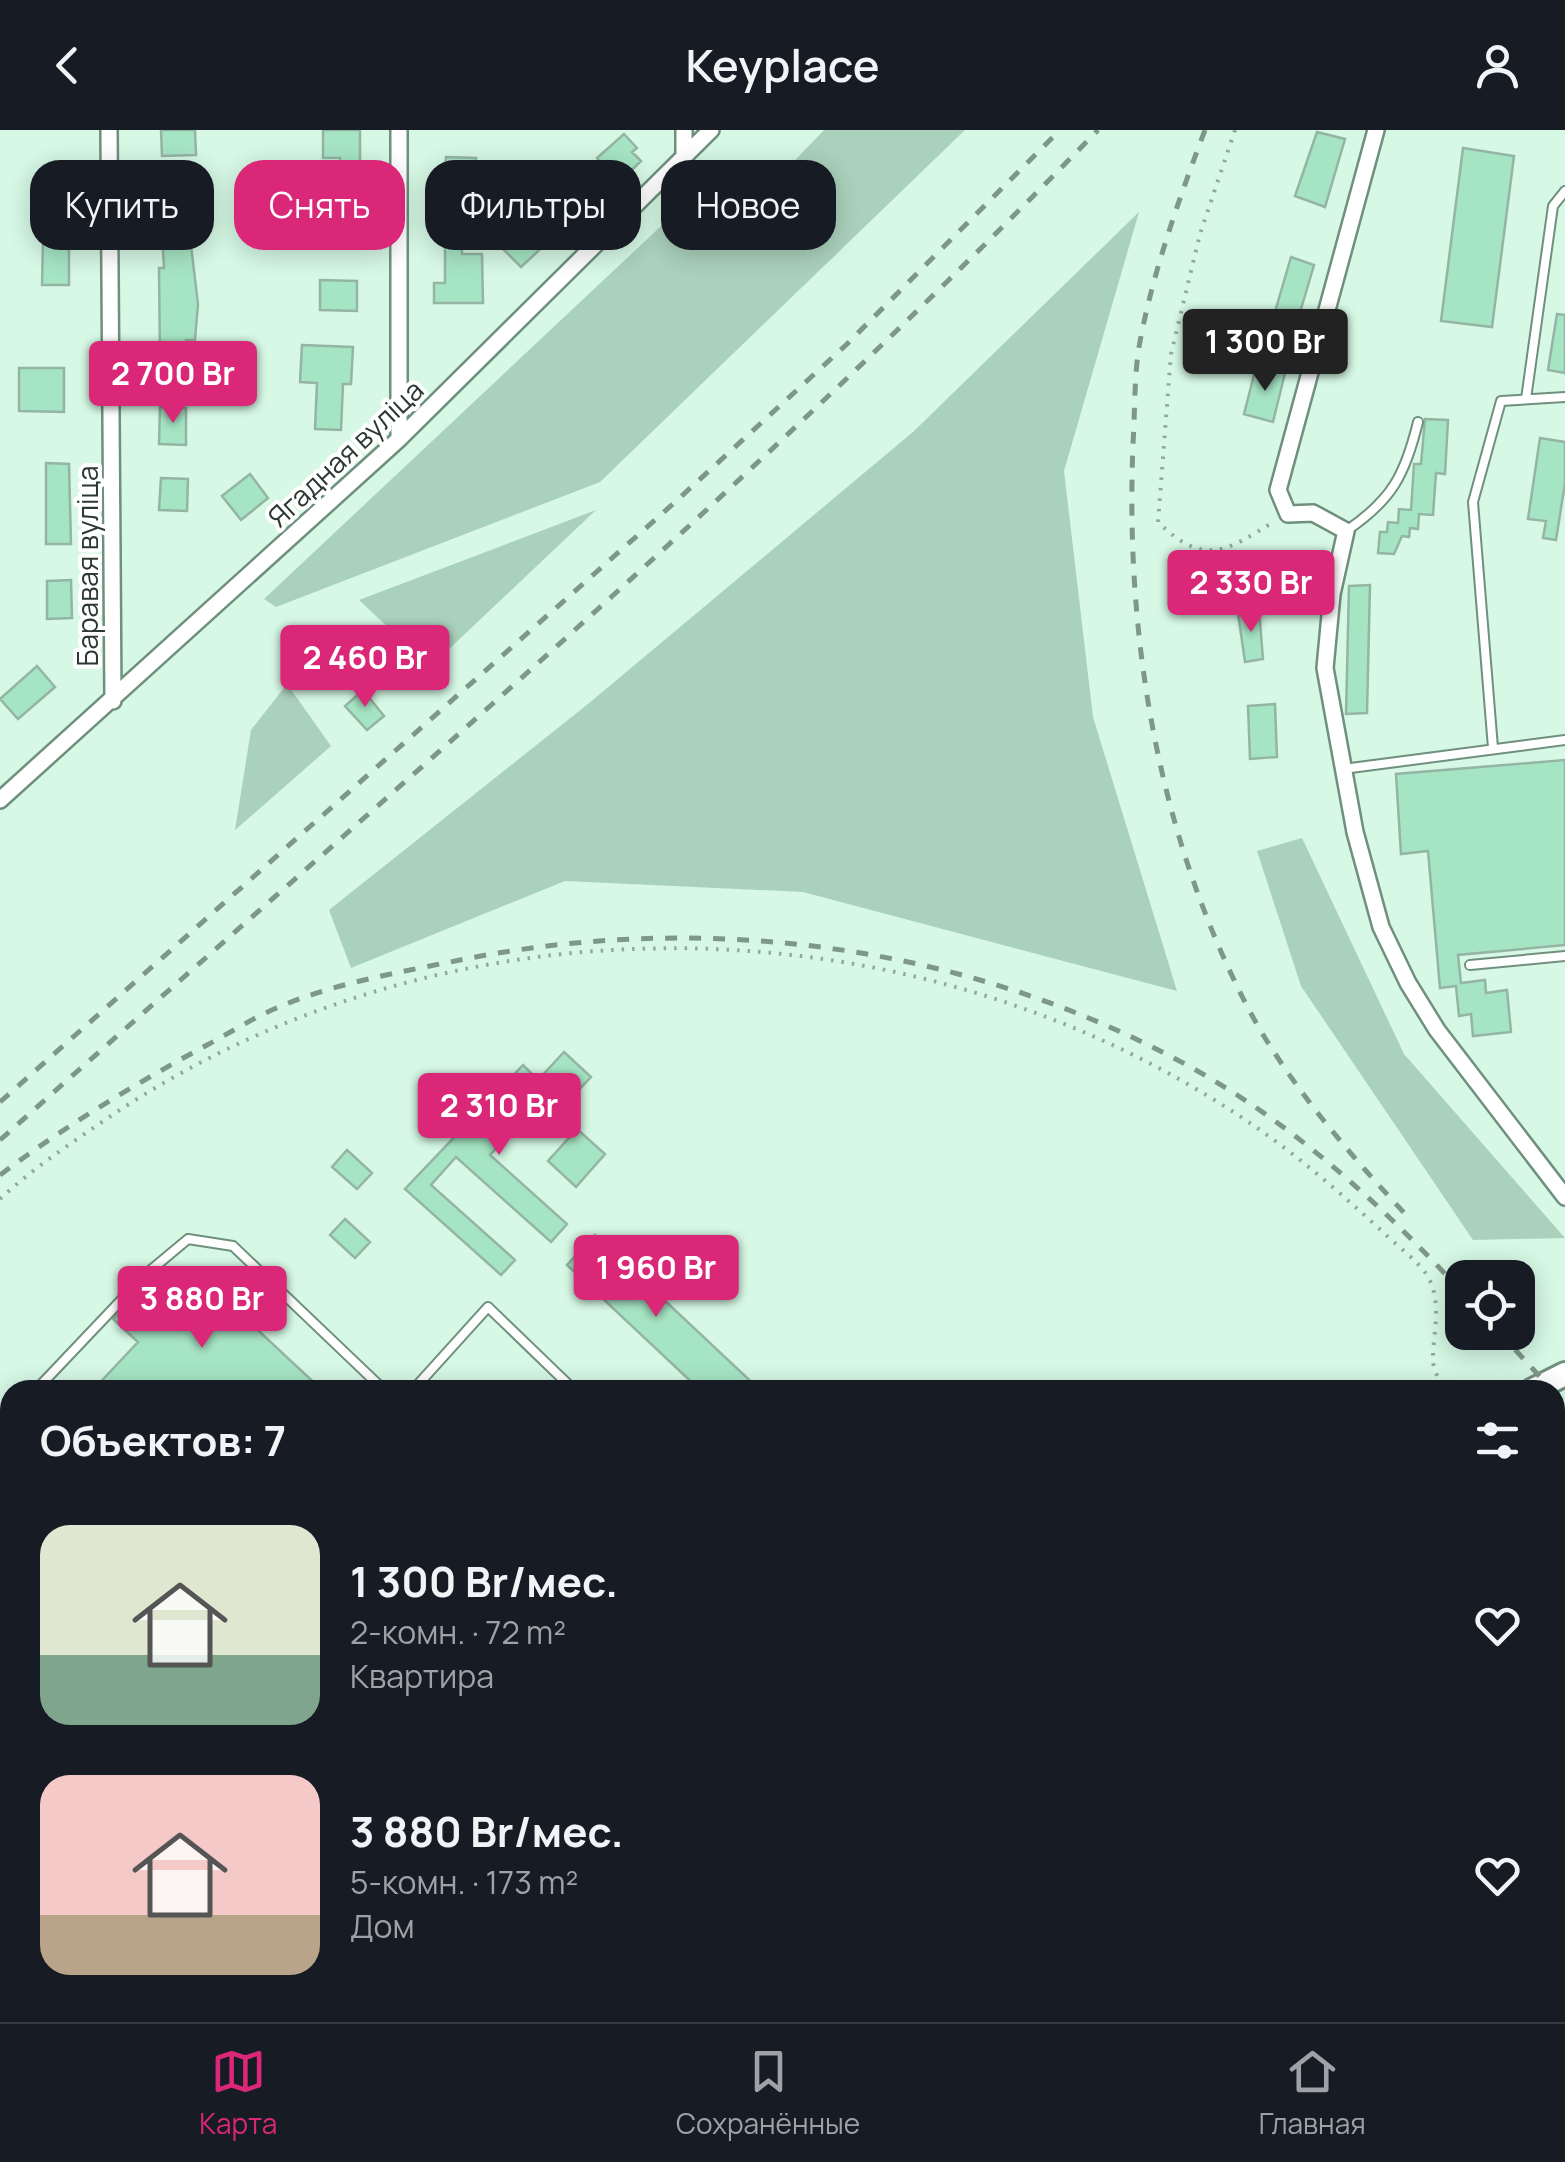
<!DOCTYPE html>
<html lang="ru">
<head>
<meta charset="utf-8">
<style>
	body { margin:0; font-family:Manrope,sans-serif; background:#242831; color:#f1f3f6; height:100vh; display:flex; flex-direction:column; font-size:38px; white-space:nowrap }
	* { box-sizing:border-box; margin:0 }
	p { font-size:32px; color:#9ea1a6 }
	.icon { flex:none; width:55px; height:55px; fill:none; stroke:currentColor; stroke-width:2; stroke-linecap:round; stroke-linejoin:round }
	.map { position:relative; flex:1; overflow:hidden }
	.details { position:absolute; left:0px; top:1250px; width:1565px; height:642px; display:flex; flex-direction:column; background:#171b24; border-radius:30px 30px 0 0; box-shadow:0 5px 25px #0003 }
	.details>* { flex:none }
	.hud { position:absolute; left:30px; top:30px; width:1000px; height:90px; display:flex; gap:20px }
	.tools { position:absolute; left:1445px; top:1130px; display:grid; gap:20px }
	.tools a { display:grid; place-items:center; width:90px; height:90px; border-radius:20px; background:#171b24; box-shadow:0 5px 25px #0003; font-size:50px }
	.price { position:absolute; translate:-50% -85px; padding:0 22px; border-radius:10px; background:#db2777; color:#fff; font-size:32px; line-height:65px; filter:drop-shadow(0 2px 5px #0008) }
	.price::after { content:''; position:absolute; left:50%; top:60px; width:30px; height:22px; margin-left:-15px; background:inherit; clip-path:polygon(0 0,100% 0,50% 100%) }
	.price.current { background:#222; color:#fff }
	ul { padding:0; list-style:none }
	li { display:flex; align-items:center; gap:30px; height:250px; padding:0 40px }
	li span { display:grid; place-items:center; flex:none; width:280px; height:200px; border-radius:30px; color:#555 }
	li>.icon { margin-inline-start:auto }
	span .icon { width:120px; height:120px; fill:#fffc; stroke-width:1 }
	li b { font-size:42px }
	h2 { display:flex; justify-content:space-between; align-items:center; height:120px; padding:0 40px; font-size:42px }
	.tag { padding:0 35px; border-radius:30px; background:#171b24; box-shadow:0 5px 25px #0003; font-size:35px; line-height:90px }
	.tag.current { background:#db2777; color:#fff }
	header { display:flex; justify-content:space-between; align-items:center; height:130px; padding:0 40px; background:#171b24; font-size:45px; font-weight:600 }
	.tab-bar { display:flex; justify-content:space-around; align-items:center; height:140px; border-top:2px solid #363941; background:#171b24; font-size:28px; color:#9ea1a6 }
	.tab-bar a { display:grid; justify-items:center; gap:5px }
	.tab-bar .current { color:#db2777 }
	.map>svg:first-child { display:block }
	.green { fill:#aad1bc }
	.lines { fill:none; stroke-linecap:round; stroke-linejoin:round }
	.stream { stroke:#7ebc9c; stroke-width:5 }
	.building { fill:#a6e5c4; stroke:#94b5a3; stroke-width:2.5 }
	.service-casing { stroke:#70907e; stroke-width:12 }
	.minor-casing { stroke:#70907e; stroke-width:20 }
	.primary-casing { stroke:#70907e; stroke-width:28 }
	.path { stroke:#8fa99b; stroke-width:4; stroke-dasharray:2.5 8; stroke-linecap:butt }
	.service { stroke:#fff; stroke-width:8 }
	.minor { stroke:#fff; stroke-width:15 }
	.primary { stroke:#fff; stroke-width:22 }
	.rail { stroke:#7f978a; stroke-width:5; stroke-dasharray:12 12; stroke-linecap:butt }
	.labels { text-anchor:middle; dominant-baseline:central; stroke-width:8; stroke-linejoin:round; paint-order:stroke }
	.street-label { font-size:28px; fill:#2b3932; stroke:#fff }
</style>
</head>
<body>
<header><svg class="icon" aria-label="back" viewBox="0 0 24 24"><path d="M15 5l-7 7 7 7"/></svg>Keyplace<svg class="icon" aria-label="person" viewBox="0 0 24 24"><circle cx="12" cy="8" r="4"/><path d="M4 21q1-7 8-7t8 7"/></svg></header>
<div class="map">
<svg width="1565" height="1892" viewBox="0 0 1565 1892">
	<rect width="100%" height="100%" fill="#d6f8e5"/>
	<path class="green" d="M824,0h141l-365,352 -324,125 -12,-8 461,-433 34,32z
		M1139,82l-75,259 29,246 84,274 -374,-99 -238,-11 -214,87 -22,-58 259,-206 325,-272z
		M596,380l-166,157 -71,-67z
		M287,554l44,62 -96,84 16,-100z
		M1302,708l102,216 161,184 -92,2 -172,-254 -44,-135z
		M1555,1392l10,3v254l-10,-10z"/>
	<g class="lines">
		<path class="stream" d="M895,1892l10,-10"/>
	</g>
	<path class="building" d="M161,0h34l1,25 -34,1z
		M323,0h37v41l-20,1v-14h-17z
		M1317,2l28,7 -20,68 -30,-11z
		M624,4l13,14 -5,4 9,9 -21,21 -23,-24z
		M1463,18l51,8 -22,171 -51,-6z
		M446,27l30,1 -3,39 -22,-2 1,-14 -7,-1z
		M43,45l25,1 -1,36 -26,-1z
		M330,71l29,1 -2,35 -29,-2z
		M160,72l43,1 -1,34h-12l8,67 -3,36h-9v20h-26l-1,-92h5z
		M525,84l25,26 -29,27 -18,-18 17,-17 -7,-7z
		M43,111h26v44h-27z
		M445,117h17v7h20l1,49h-49v-20h11z
		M1291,127l23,8 -21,71 -23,-7z
		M320,150l37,1v30l-37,-1z
		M1557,184l8,1v58l-17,-3z
		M302,215l51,2 -2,37h-8l-2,46 -26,-1 2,-46 -17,-1z
		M1256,237l29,6 -12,49 -29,-8z
		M19,238h45v44l-45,-1z
		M160,277l26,1v37l-27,-1z
		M1425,289l23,1 -3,54 -9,-1 -3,42 -14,-1 -1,15 -8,-1 -1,9 -7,-1 -8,18 -16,-1 2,-21h7l1,-10 10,1 1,-14 12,1 3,-46h7z
		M1540,308l25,4v41l-9,57 -13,-2 3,-17 -18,-2z
		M46,333l23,1 2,80h-25z
		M250,344l18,24 -27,22 -19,-24z
		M161,348l27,1 -1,32 -28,-1z
		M71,450l1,38 -25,1v-38z
		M1370,455l-3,128 -21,1 3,-128z
		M1259,480l4,49 -18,3 -7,-49z
		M37,536l18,21 -37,32 -18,-20z
		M363,560l21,26 -17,14 -22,-24z
		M1275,574l2,53 -27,2 -2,-53z
		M1565,630v185l-107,10 3,28 24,-3 1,13 21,-3 4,42 -38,4 -2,-22 -12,2 -3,-30 -16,2 -12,-137 -27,3 -5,-80z
		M564,922l27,25 -28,29 -14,-13 -59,62 77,69 -16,18 -95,-85 -25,28 84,75 -14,15 -96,-86 118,-124 15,15z
		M577,999l28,25 -29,33 -28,-26z
		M347,1020l25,23 -15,16 -25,-22z
		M345,1089l25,23 -15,16 -25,-23z
		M595,1105l165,155h-60l-133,-125z
		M200,1146l122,114h-229l45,-48 -25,-23 13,-13 24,23z"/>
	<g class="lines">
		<defs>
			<path id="service" d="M1526,269l27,-193 12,-15
				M1346,401c46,-31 59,-56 72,-109
				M1493,618l-20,-246 28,-101 64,-4
				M1343,639l222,-29
				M1470,835l95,-9
				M36,1260l110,-116 42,-35 45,7 151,144
				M413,1260l75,-83 86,83
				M0,1298l10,-10
				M0,1376l10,10
				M0,1766l10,9
				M1555,1857l10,10
				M123,1882l10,10
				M611,1882l10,10
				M816,1892l9,-10
				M971,1892l3,-10
				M1307,1892l9,-10"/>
			<path id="minor" d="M109,0l4,571
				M1376,0l-98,360 10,24 25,-1 33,18 -14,63 -7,74 30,164 26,95 27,56 29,47 128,167
				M684,27v-27
				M399,309v-309
				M0,670l399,-361 312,-309"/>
			<path id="primary" d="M1533,1260l32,-16
				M1085,1892l3,-10"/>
		</defs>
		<use href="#service" class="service-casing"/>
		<use href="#minor" class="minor-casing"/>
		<use href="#primary" class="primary-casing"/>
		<path class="path" d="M1235,0l-35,104 -29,120 -13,168c46,45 67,30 117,-1
			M0,1069c31,-29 67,-53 102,-77 335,-231 797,-230 1136,-7 55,36 98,74 146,118 13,13 33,27 43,42 16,27 6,57 6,83 -1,10 7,23 11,32
			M1555,1368l10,9"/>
		<use href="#service" class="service"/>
		<use href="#minor" class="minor"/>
		<use href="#primary" class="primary"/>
		<path class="rail" d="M1205,0c-26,69 -53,144 -66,217 -5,31 -4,66 -6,97 -8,193 25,391 115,564 39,74 103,148 160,209
			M0,972l674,-599 172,-158 214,-215
			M0,1010c371,-331 752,-653 1098,-1010
			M0,1045c65,-49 135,-91 207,-130 23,-12 47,-28 72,-38 56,-24 122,-35 181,-47 248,-50 512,-15 734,109 102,57 190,138 268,223
			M1499,1202l53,58"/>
	</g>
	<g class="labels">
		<g class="street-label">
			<text transform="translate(345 323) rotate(-43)">Ягадная вуліца</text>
			<text transform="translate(87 436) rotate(-90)">Баравая вуліца</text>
		</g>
	</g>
</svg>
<div class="tools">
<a><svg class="icon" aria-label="locate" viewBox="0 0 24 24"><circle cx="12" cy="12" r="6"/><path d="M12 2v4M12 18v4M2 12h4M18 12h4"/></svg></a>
</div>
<b class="price current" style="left:1265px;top:264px">1 300 Br</b>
<b class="price" style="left:173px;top:296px">2 700 Br</b>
<b class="price" style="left:1251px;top:505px">2 330 Br</b>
<b class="price" style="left:365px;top:580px">2 460 Br</b>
<b class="price" style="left:499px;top:1028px">2 310 Br</b>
<b class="price" style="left:656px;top:1190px">1 960 Br</b>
<b class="price" style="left:202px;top:1221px">3 880 Br</b>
<div class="hud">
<a class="tag">Купить</a>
<a class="tag current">Снять</a>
<a class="tag">Фильтры</a>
<a class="tag">Новое</a>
</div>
<section class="details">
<h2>Объектов: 7<svg class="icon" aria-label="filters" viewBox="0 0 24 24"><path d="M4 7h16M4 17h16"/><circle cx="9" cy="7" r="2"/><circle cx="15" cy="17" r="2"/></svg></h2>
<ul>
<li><span style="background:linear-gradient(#dfe7d0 65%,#7fa58c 0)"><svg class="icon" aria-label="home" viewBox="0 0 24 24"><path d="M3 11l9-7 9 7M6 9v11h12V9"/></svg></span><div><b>1 300 Br/мес.</b><p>2-комн. · 72 m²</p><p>Квартира</p></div><svg class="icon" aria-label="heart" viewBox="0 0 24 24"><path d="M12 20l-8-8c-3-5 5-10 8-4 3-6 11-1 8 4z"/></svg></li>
<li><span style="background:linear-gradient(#f6c9c9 70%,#b9a48a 0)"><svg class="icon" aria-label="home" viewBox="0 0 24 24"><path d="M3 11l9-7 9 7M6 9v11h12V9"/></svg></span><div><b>3 880 Br/мес.</b><p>5-комн. · 173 m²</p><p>Дом</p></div><svg class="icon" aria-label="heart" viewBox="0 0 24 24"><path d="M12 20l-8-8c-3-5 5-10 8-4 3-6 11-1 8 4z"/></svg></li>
</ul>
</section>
</div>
<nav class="tab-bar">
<a class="current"><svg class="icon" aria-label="map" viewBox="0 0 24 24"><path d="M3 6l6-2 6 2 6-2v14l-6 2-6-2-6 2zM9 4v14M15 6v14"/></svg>Карта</a>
<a><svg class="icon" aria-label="saved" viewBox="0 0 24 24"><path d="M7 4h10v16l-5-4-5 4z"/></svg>Сохранённые</a>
<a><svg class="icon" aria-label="home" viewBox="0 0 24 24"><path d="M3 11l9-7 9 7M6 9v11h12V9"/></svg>Главная</a>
</nav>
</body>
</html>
